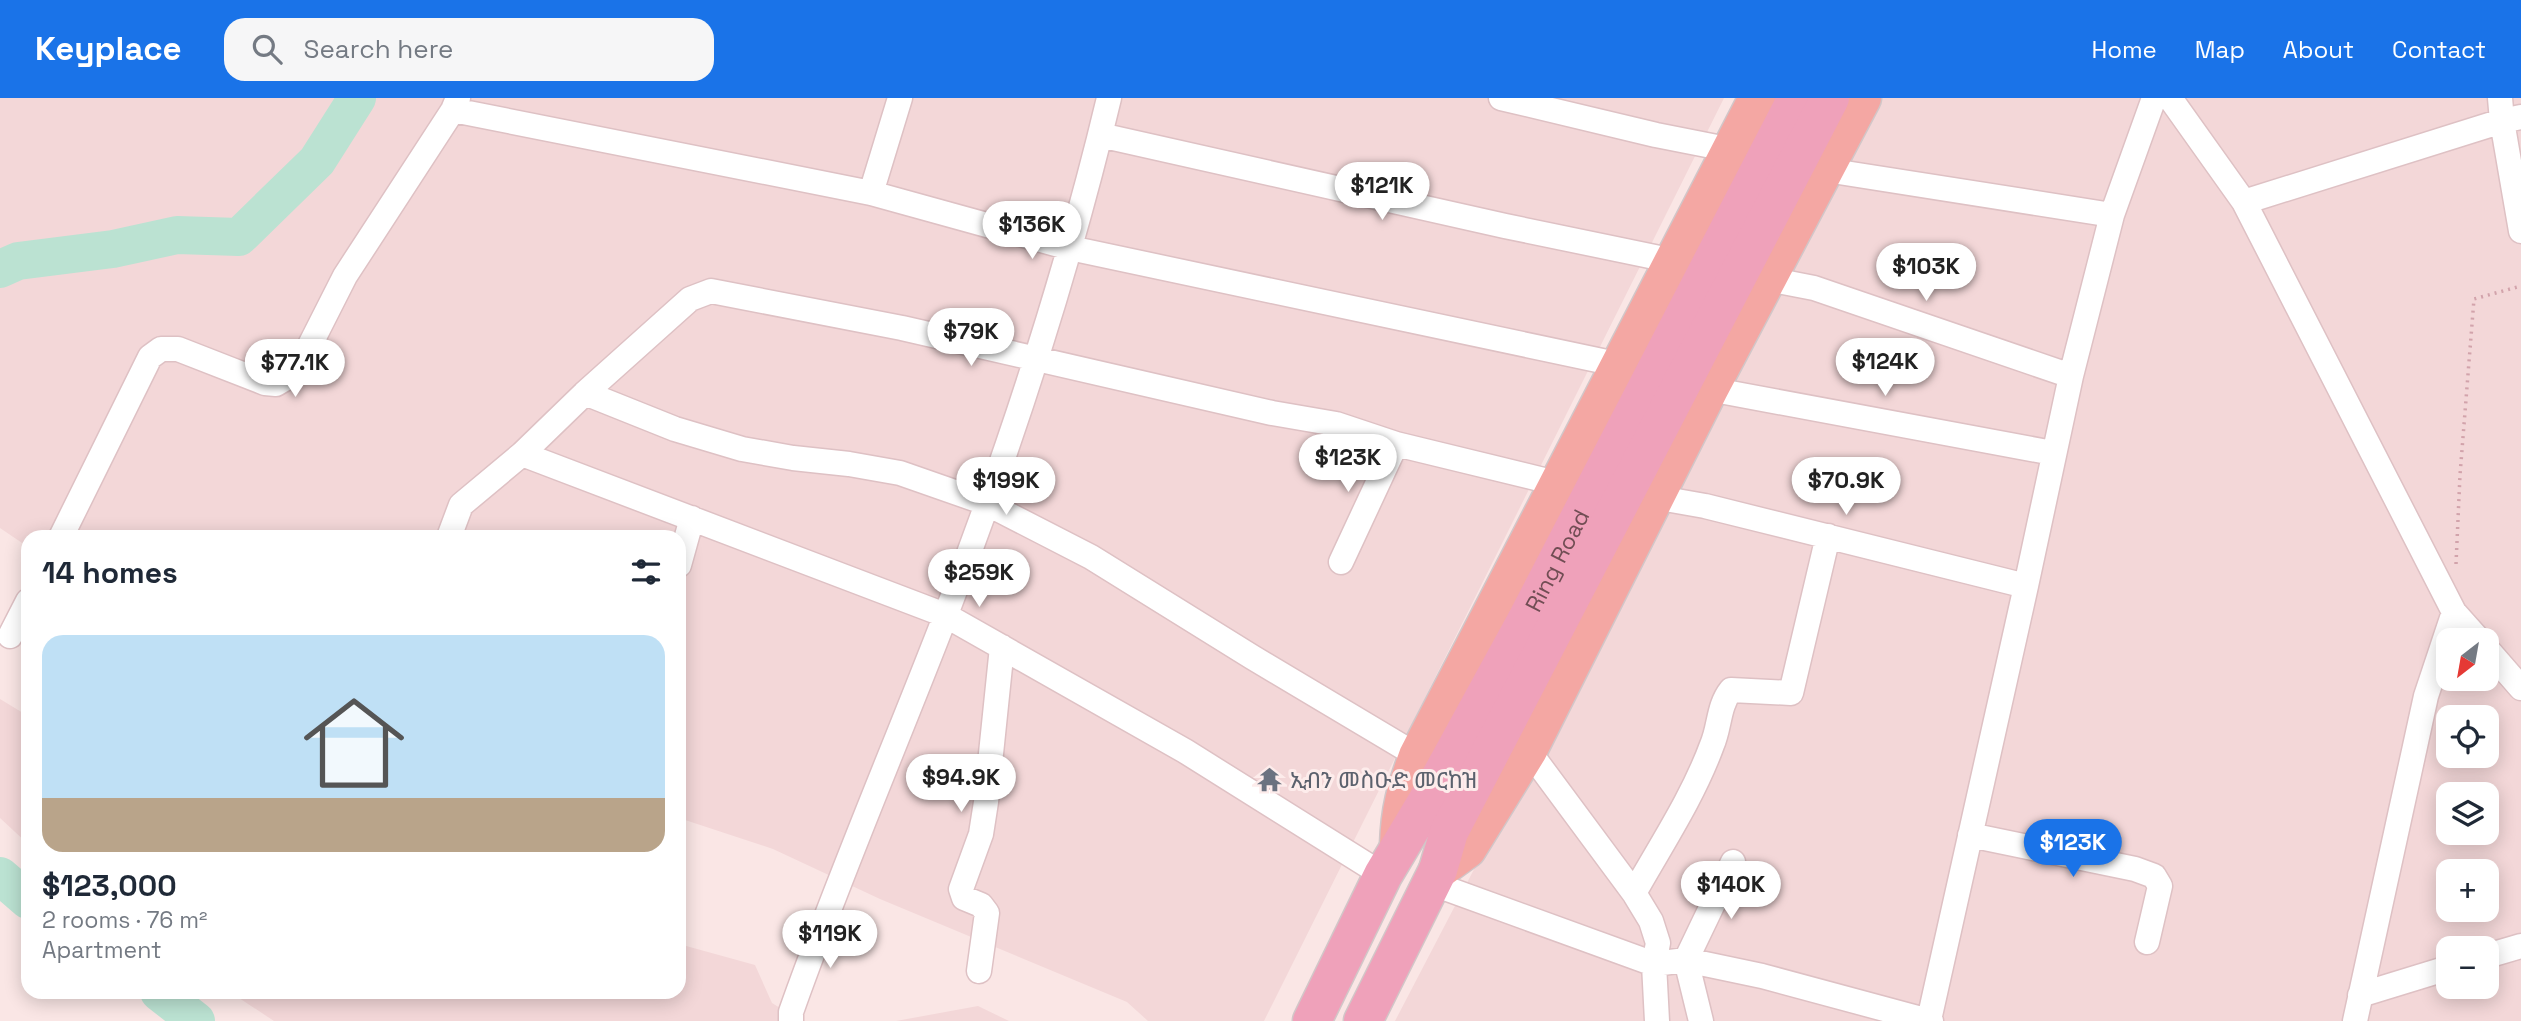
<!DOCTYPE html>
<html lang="en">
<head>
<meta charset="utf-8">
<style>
	body { margin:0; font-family:"Space Grotesk","Noto Sans Ethiopic",sans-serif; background:#f6f6f7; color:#1f2937; height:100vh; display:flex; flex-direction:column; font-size:26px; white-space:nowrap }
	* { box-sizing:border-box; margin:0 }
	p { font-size:23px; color:#747a83 }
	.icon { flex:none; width:38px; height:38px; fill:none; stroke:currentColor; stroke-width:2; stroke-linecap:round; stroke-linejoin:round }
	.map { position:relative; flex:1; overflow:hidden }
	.panel { position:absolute; left:21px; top:432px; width:665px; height:469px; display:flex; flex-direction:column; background:#fff; border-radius:21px; box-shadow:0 4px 18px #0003 }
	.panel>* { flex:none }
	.needle { width:46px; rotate:211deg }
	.controls { position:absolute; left:2436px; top:530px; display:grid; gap:14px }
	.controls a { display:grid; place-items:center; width:63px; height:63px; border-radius:14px; background:#fff; box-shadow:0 4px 18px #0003; font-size:35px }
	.price { position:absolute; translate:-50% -60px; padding:0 16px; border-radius:24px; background:#fff; color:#222; font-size:23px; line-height:46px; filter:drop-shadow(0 2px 4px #0008) }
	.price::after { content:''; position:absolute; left:50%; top:42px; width:21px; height:16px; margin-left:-10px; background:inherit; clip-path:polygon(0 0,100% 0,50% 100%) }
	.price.selected { background:#1a73e8; color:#fff }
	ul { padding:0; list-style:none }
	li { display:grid; align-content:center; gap:14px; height:371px; padding:0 21px }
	li span { display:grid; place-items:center; height:217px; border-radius:21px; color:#555 }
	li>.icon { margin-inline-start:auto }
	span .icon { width:126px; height:126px; fill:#fffc; stroke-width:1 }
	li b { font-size:30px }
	h2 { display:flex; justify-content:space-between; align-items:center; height:84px; padding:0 21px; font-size:30px }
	header { display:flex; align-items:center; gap:42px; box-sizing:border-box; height:98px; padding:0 35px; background:#1a73e8; color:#fff }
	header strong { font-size:33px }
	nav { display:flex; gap:38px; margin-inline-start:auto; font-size:24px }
	.search { width:490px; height:63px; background:#f6f6f7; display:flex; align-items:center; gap:18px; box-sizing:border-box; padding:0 24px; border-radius:21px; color:#747a83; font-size:26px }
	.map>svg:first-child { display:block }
	.residential { fill:#f3d7d8; fill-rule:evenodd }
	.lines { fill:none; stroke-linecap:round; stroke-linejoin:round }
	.river { stroke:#bbe2d2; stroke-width:38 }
	.street-casing { stroke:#dec1c4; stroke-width:27 }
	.primary-casing { stroke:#d2c6c8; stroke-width:41 }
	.highway-casing { stroke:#d2c6c8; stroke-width:41 }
	.path { stroke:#d2a3ab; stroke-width:3.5; stroke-dasharray:2 5; stroke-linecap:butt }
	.street { stroke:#fff; stroke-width:24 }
	.primary { stroke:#f4a7a3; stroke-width:38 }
	.highway { stroke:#efa1ba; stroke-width:38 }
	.labels { text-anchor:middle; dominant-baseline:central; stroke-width:6; stroke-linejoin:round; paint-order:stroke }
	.street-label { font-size:23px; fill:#714d54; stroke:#fdeceb }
	.worship-label { font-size:23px; fill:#5b616d; stroke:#fdeceb; text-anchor:start }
</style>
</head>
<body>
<header>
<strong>Keyplace</strong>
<div class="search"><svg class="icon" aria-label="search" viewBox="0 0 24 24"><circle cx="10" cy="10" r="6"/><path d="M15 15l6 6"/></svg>Search here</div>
<nav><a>Home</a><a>Map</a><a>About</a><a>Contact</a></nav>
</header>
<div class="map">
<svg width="2521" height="923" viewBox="0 0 2521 923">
	<rect width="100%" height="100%" fill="#fae6e5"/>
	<path class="residential" d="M0,0h1724l-460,923h-116l-21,-19 -247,-103 -107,-50 -94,-31v-281h-651v10l-28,-19z
		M1876,0h645v923h-1126zM2448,542h39v39h-39zM2448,620h39v38h-39zM2448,696h39v39h-39zM2448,774h39v38h-39zM2448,850h39v39h-39z
		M0,601l28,17v128l-28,-26z
		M679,846l76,21 17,38 29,18h-527l-44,-29h449z
		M978,908l31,15h-113z"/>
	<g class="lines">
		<path class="river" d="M0,171l18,-8 95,-12 64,-14 62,2 78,-76 40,-63
			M0,778l28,24
			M159,894l37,29"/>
		<defs>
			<path id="street" d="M1501,0l155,37 76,15
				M2170,0l74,104 210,410 25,28
				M2500,0l2,23 19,-4
				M453,12l418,83 199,55 551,117
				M1100,37l405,91 169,35
				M1826,72l286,45
				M871,95l29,-95
				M2244,104l258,-81 19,110
				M1768,181l46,9 257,88
				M1709,291l344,64
				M585,295l90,36 67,20 51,9 56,6 51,9 86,30 105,54 161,100 166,99
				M522,356l423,161 240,136 198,124
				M1654,399l51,9 321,80
				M61,439l89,-180 11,-8h17l87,34 11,1 12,-7 18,-24 39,-77 108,-166 5,-12
				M449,439l12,-32 61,-51 63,-61 105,-94 21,-8 191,37 370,85 64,11 60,20 164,40
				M1341,464l55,-118
				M679,467l13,-47
				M10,538l18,-35
				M2487,551l34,39
				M1528,652l106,143 17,28 7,22 -4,21 3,57
				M1970,737l165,34 19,7 6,10 -13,56
				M1431,785l223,81 32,-4 76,16 167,45
				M1634,795c27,-48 59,-96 78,-148 8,-18 6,-39 19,-55l60,3 37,-157
				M2487,858l34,-10
				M979,873l8,-58 -6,-8 -17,-7 -3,-9 20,-55 5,-32 16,-155
				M2360,897l88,-27
				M791,923v-9c47,-133 103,-263 154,-395 65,-169 122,-343 164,-519
				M1701,923l-15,-61 47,-98
				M1931,923l-2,-1 97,-434 45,-210 41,-161 42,-117
				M2355,923l71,-325 28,-84"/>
			<path id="primary" d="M1399,747c1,-35 7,-56 19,-89l340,-658
				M1438,772l29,-21 61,-99 181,-361 153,-291"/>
			<g id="highway">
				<path id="s1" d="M1312,923l71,-146 46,-77 97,-177 271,-523"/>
				<path d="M1363,923l75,-151 11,-38 381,-734"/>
			</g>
		</defs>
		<use href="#street" class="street-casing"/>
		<use href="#primary" class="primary-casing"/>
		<use href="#highway" class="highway-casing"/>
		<path class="path" d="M2456,466l4,-89 14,-176 47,-13"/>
		<use href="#street" class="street"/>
		<use href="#primary" class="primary"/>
		<use href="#highway" class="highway"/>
	</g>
	<defs>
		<symbol id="temple-bare" viewBox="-9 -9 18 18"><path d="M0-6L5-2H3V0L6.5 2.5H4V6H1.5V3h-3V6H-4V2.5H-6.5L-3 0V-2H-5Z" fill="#6b7280" stroke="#fdeceb" stroke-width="2.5" paint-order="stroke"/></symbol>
	</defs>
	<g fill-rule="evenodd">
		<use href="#temple-bare" x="1252" y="664" width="35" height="35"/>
	</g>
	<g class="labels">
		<g class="street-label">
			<text stroke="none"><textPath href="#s1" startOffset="522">Ring Road</textPath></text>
		</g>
		<g class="worship-label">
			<text x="1290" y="682">ኢብን መስዑድ መርከዝ</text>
		</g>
	</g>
</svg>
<div class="controls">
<a><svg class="needle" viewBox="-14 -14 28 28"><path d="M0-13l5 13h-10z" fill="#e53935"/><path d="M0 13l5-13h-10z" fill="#747a83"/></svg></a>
<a><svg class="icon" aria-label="locate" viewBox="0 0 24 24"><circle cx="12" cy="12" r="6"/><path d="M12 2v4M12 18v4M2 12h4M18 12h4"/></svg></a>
<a><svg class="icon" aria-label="layers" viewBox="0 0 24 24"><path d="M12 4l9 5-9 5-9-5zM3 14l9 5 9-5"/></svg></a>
<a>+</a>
<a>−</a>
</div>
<b class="price" style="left:1382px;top:124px">$121K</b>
<b class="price" style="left:1032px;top:163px">$136K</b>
<b class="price" style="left:1926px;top:205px">$103K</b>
<b class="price" style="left:971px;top:270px">$79K</b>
<b class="price" style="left:1885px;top:300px">$124K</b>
<b class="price" style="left:295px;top:301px">$77.1K</b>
<b class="price" style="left:1348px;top:396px">$123K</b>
<b class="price" style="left:1006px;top:419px">$199K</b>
<b class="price" style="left:1846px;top:419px">$70.9K</b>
<b class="price" style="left:979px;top:511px">$259K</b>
<b class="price" style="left:961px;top:716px">$94.9K</b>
<b class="price selected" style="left:2073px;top:781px">$123K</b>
<b class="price" style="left:1731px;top:823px">$140K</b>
<b class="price" style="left:830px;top:872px">$119K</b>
<section class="panel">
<h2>14 homes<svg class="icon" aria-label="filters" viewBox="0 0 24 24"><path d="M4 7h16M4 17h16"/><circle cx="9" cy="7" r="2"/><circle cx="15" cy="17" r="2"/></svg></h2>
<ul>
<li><span style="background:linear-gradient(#bfe0f5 75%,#b9a48a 0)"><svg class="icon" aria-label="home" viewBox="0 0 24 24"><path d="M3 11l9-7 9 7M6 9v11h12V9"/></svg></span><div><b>$123,000</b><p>2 rooms · 76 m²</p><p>Apartment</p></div></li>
</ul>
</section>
</div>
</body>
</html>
